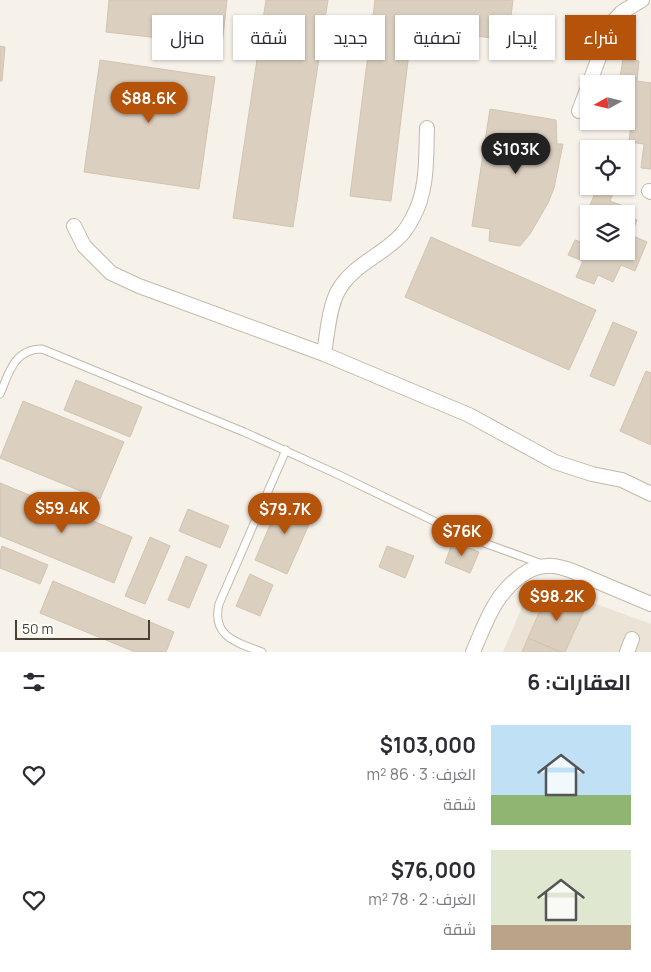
<!DOCTYPE html>
<html lang="ar">
<head>
<meta charset="utf-8">
<style>
	body { margin:0; font-family:Manrope,Cairo,sans-serif; background:#f7f7f7; color:#2b2b33; direction:rtl; height:100vh; display:flex; flex-direction:column; font-size:19px; white-space:nowrap }
	* { box-sizing:border-box; margin:0 }
	p { font-size:16px; color:#7c7c81 }
	.icon { flex:none; width:28px; height:28px; fill:none; stroke:currentColor; stroke-width:2; stroke-linecap:round; stroke-linejoin:round }
	.map { position:relative; height:652px; overflow:hidden; direction:ltr }
	.details { display:flex; flex-direction:column; background:#fff; flex:1 }
	.details>* { flex:none }
	.top-card { position:absolute; left:15px; top:15px; width:621px; height:45px; direction:rtl; display:flex; gap:10px }
	.needle { width:32px; rotate:262deg }
	.fabs { position:absolute; left:580px; top:75px; display:grid; gap:10px }
	.fabs a { display:grid; place-items:center; width:55px; height:55px; border-radius:0px; background:#fff; box-shadow:0 1px 4px #0004; font-size:25px }
	.scale { position:absolute; left:15px; bottom:12px; width:135px; box-sizing:border-box; padding-left:5px; border:2px solid #4a4136; border-top:0; font-size:14px; line-height:18px; white-space:nowrap; color:#4a4136; -webkit-text-stroke:4px #fff; paint-order:stroke }
	.price { position:absolute; translate:-50% -42px; padding:0 11px; border-radius:18px; background:#b45309; color:#fff; font-size:16px; line-height:32px; filter:drop-shadow(0 1px 2px #0008) }
	.price::after { content:''; position:absolute; left:50%; top:30px; width:15px; height:11px; margin-left:-8px; background:inherit; clip-path:polygon(0 0,100% 0,50% 100%) }
	.price.selected { background:#222; color:#fff }
	ul { padding:0; list-style:none }
	li { display:flex; align-items:center; gap:15px; height:125px; padding:0 20px }
	li span { display:grid; place-items:center; flex:none; width:140px; height:100px; border-radius:0px; color:#555 }
	li>.icon { margin-inline-start:auto }
	span .icon { width:60px; height:60px; fill:#fffc; stroke-width:1 }
	li b { font-size:21px }
	h2 { display:flex; justify-content:space-between; align-items:center; height:60px; padding:0 20px; font-size:21px }
	.tag { padding:0 18px; border-radius:0px; background:#fff; box-shadow:0 1px 4px #0004; font-size:18px; line-height:45px }
	.tag.selected { background:#b45309; color:#fff }
	.map>svg:first-child { display:block }
	.residential { fill:#eae3d6 }
	.building { fill:#dbcfc0; stroke:#d4c4af }
	.lines { fill:none; stroke-linecap:round; stroke-linejoin:round }
	.lane-casing { stroke:#c2b9aa; stroke-width:9 }
	.street-casing { stroke:#c2b9aa; stroke-width:16 }
	.lane { stroke:#fff; stroke-width:7 }
	.street { stroke:#fff; stroke-width:14 }
</style>
</head>
<body>
<div class="map">
<svg width="651" height="652" viewBox="0 0 651 652">
	<rect width="100%" height="100%" fill="#f6f1e9"/>
	<path class="residential" d="M533,581l118,43v28h-148z"/>
	<path class="building" d="M109,0h118l-5,45 -116,-13z
		M266,0h62l-35,227 -60,-9z
		M375,0h138l-5,40 -96,-12 -21,173 -41,-5z
		M0,46l5,1 -3,34h-2z
		M623,59l16,2 -2,20 14,2v86l-10,-1 3,-24 -15,-2 2,-18 -16,-3h11v-37h-7z
		M100,60l115,17 -16,112 -115,-17z
		M490,109l66,11 1,24h6l-9,44 -6,15 -18,31 -10,12 -31,-5 1,-12 -18,-3z
		M598,186h18l-6,15 13,5 -3,7 3,1h-34v11l-6,-3z
		M626,215l11,5 -6,15 16,7 -12,29 -14,-6 -8,17 -15,-7 -4,9 -18,-7 7,-16 -15,-6 7,-15 14,5v6h37z
		M431,237l165,73 -27,60 -164,-73z
		M613,322l24,10 -23,54 -24,-10z
		M646,371l5,2v72l-31,-14z
		M76,380l66,27 -12,30 -66,-27z
		M23,401l101,41 -24,57 -100,-41z
		M0,483l132,54 -18,46 -114,-47z
		M282,497l33,14 -28,63 -32,-14z
		M188,509l41,17 -9,22 -41,-17z
		M150,537l20,9 -25,58 -20,-8z
		M453,541l26,11 -9,21 -25,-10z
		M2,546l46,19 -8,19 -40,-16v-16z
		M387,546l27,10 -9,22 -26,-11z
		M186,556l21,9 -18,43 -21,-8z
		M250,574l23,11 -13,31 -24,-10z
		M53,581l121,51 -8,20h-31l-95,-39z
		M549,590l37,16 -21,46h-4l-33,-14z
		M528,638l33,14h-39z"/>
	<g class="lines">
		<defs>
			<path id="lane" d="M0,394c9,-21 14,-45 42,-45l202,83 95,43 99,48 49,21 55,20
				M262,652c-24,-9 -51,-15 -43,-48l67,-154"/>
			<path id="street" d="M589,84l23,-61 10,-11 20,-12
				M579,111l10,-26
				M649,191l2,1
				M74,226l10,20 27,27 28,13 185,68 145,61 86,47 37,12 30,6 29,14
				M324,354c3,-18 5,-47 14,-63 13,-24 40,-34 59,-52 7,-6 12,-14 16,-22 15,-27 13,-60 14,-89
				M473,652c13,-30 21,-57 49,-77 7,-5 16,-9 25,-9 8,-1 15,2 23,4l81,34
				M627,652l5,-13"/>
		</defs>
		<use href="#lane" class="lane-casing"/>
		<use href="#street" class="street-casing"/>
		<use href="#lane" class="lane"/>
		<use href="#street" class="street"/>
	</g>
</svg>
<div class="fabs">
<a><svg class="needle" viewBox="-14 -14 28 28"><path d="M0-13l5 13h-10z" fill="#e53935"/><path d="M0 13l5-13h-10z" fill="#7c7c81"/></svg></a>
<a><svg class="icon" aria-label="locate" viewBox="0 0 24 24"><circle cx="12" cy="12" r="6"/><path d="M12 2v4M12 18v4M2 12h4M18 12h4"/></svg></a>
<a><svg class="icon" aria-label="layers" viewBox="0 0 24 24"><path d="M12 4l9 5-9 5-9-5zM3 14l9 5 9-5"/></svg></a>
</div>
<div class="scale">50 m</div>
<b class="price" style="left:149px;top:124px">$88.6K</b>
<b class="price selected" style="left:516px;top:175px">$103K</b>
<b class="price" style="left:62px;top:534px">$59.4K</b>
<b class="price" style="left:285px;top:535px">$79.7K</b>
<b class="price" style="left:462px;top:557px">$76K</b>
<b class="price" style="left:557px;top:622px">$98.2K</b>
<div class="top-card">
<a class="tag selected">شراء</a>
<a class="tag">إيجار</a>
<a class="tag">تصفية</a>
<a class="tag">جديد</a>
<a class="tag">شقة</a>
<a class="tag">منزل</a>
</div>
</div>
<section class="details">
<h2>العقارات: 6<svg class="icon" aria-label="filters" viewBox="0 0 24 24"><path d="M4 7h16M4 17h16"/><circle cx="9" cy="7" r="2"/><circle cx="15" cy="17" r="2"/></svg></h2>
<ul>
<li><span style="background:linear-gradient(#bfe0f5 70%,#8fb573 0)"><svg class="icon" aria-label="home" viewBox="0 0 24 24"><path d="M3 11l9-7 9 7M6 9v11h12V9"/></svg></span><div><b>$103,000</b><p>الغرف: 3 · 86 m²</p><p>شقة</p></div><svg class="icon" aria-label="heart" viewBox="0 0 24 24"><path d="M12 20l-8-8c-3-5 5-10 8-4 3-6 11-1 8 4z"/></svg></li>
<li><span style="background:linear-gradient(#dfe7d0 75%,#b9a48a 0)"><svg class="icon" aria-label="home" viewBox="0 0 24 24"><path d="M3 11l9-7 9 7M6 9v11h12V9"/></svg></span><div><b>$76,000</b><p>الغرف: 2 · 78 m²</p><p>شقة</p></div><svg class="icon" aria-label="heart" viewBox="0 0 24 24"><path d="M12 20l-8-8c-3-5 5-10 8-4 3-6 11-1 8 4z"/></svg></li>
</ul>
</section>
</body>
</html>
